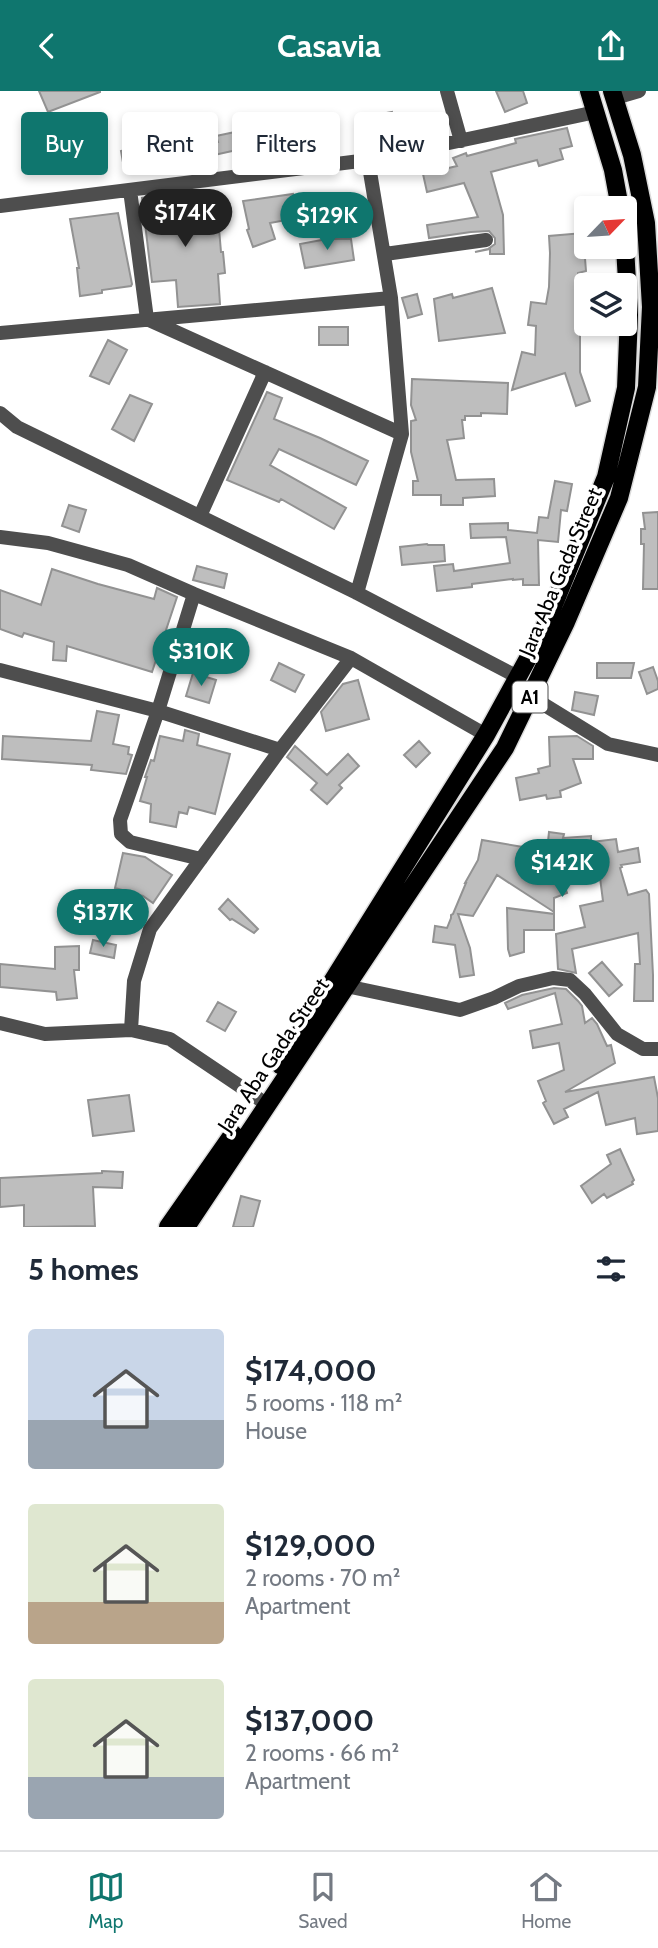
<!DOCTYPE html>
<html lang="en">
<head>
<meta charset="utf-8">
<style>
	body { margin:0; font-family:Cabin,sans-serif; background:#f6f6f7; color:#1f2937; height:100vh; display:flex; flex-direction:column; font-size:26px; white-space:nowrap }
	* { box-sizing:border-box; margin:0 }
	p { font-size:23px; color:#747a83 }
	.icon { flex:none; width:38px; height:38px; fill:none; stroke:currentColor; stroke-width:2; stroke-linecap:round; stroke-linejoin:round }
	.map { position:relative; height:1136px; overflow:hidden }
	.side { display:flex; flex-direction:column; background:#fff; flex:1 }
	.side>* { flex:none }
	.banner { position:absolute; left:21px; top:21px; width:616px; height:63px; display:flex; gap:14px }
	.needle { width:46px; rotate:65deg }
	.buttons { position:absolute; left:574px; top:105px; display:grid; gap:14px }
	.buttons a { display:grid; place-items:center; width:63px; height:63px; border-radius:7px; background:#fff; box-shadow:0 4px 10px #0003; font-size:35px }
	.price { position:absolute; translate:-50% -60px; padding:0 16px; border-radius:24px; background:#0f766e; color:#fff; font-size:23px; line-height:46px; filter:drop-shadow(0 2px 4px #0008) }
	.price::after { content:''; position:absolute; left:50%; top:42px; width:21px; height:16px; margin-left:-10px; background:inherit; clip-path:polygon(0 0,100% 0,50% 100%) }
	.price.active { background:#222; color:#fff }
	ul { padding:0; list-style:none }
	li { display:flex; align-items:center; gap:21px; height:175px; padding:0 28px }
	li span { display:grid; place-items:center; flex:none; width:196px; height:140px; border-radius:7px; color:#555 }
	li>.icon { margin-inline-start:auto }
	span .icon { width:84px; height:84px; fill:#fffc; stroke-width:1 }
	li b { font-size:30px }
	h2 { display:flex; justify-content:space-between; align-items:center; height:84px; padding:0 28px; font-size:30px }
	.tag { padding:0 24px; border-radius:7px; background:#fff; box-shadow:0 4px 10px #0003; font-size:24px; line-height:63px }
	.tag.active { background:#0f766e; color:#fff }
	header { display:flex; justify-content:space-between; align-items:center; height:91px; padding:0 28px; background:#0f766e; color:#fff; font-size:32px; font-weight:700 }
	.tabs { display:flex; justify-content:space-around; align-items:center; height:98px; border-top:2px solid #e0e1e3; background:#fff; font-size:19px; color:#747a83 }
	.tabs a { display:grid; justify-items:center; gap:4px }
	.tabs .active { color:#0f766e }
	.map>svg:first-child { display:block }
	.building { fill:#bebebe; stroke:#929292; stroke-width:2 }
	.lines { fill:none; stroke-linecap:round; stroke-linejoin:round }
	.primary-casing { stroke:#dbdbdb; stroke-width:21 }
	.street { stroke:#4e4e4e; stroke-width:14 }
	.primary { stroke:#000; stroke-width:18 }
	.labels { text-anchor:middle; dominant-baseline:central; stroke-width:7; stroke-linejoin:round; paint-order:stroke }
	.shield { fill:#fff; stroke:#4c4c4c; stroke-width:2 }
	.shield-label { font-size:19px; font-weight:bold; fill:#000 }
	.street-label { font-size:21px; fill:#000; stroke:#fff }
</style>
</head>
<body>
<header><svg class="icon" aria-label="back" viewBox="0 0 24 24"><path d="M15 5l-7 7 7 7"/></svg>Casavia<svg class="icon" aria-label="share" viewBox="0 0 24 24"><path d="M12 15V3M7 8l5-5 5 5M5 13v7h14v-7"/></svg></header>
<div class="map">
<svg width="658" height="1136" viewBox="0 0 658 1136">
	<rect width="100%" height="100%" fill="#fff"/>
	<path class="building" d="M39,0h61v1l-52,20z
		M496,0h27l4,12 -22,9z
		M392,21l3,15 -32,6 -3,-15z
		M305,27l4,16 -104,23 -3,-11 16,-4 -2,-6 19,-4 1,5z
		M567,37l5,18 -12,3 3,10 -24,7 -2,-6 -46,12 12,43 1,39h-14v-5l-15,3 13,-3 7,-5v-6l-6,-7 -18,1 -42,6 -2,-13 51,-8 -14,-34 -37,9 -4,-18 34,-8 -4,-8 13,-5 1,3 49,-13 -1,-4z
		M151,53l4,18 -31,6 -3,-17z
		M84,56l3,18 -19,3 -3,-18z
		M293,103l4,24 -27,5 5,16 -22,8 -6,-17 2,-1 -6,-28z
		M168,104l2,13 47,-3 4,47h2l2,21 -7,1 2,30 -42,3 -2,-27 -24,2 -10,-84z
		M118,122l14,71 -1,2 -29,4v3l-22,3 -3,-28h2l-9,-49z
		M583,142l3,38 -8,2 -1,28 9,1v33h-6v37l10,29 -14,5 -11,-33 -53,17 10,-38 13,3 1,-29 -8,-1 3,-23 15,2 3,-17 1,-34 -1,-17z
		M327,148h24l3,21 -49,8 -5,-24z
		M492,197l13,45 -66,8 -5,-42 18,-5 1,4z
		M417,203l5,20 -14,4 -6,-20z
		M319,236h29v18h-29z
		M108,249l19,10 -18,34 -19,-8z
		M412,288l96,4 -1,31 -26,-1v3h-16v4h-3l2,18 -17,2 9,40 38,-1 1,17 -32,2v7h-22v-10h-28v-14h5l-7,-29v-31l5,-1 -5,-15z
		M267,301l15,6 -8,21 46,19 48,23 -12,24 -77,-36 -9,16 76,43 -12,21 -53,-30 -2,3 -52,-22z
		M130,304l22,9 -18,37 -22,-12z
		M555,390l17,3 -5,27 -6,-1 -3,32 -20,-2 1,45h-16v-6l-10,1v-1l-41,5v3l-35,4 -3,-25 19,-2 1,7 56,-8 -4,-26 -35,1 -1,-14 38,-1v7l29,3 2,-16 9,1z
		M69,414l17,5 -7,22 -17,-6z
		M658,421v77h-15l1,-45h-3v-15h4l-2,-16z
		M427,453l1,1h16l1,16 -43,4 -2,-18z
		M197,475l30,8 -3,14 -31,-8z
		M52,478l46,15 56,15 3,-11 20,9 -25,75 -85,-26 -1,15 -13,-1 1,-18 -30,-9 -2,4 -22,-8v-39l41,15z
		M279,572l25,12 -9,17 -24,-12z
		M597,572h37l-3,15h-34z
		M653,576l5,14v8l-11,5 -8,-22z
		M193,582l23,7 -7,23 -23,-7z
		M358,589l11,39 -43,12 -5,-19 22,-28z
		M575,601l23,4 -4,19 -22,-5z
		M97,620l22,4 -6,29 16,3 -1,7 4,1 -6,19 -35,-4 1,-5 -90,-6 1,-23 88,5z
		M185,639l14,4 -2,11 33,9 -15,60 -26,-7 -2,7 -8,-2 -3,15 -26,-5 1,-18 -11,-3 7,-24h-2l6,-17 3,1 6,-25 23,5z
		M577,645l16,10v13h-20l8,24 -21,8 1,6 -14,2 -1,-4 -26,5 -4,-22 23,-5 -1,-4 12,-3 -1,-29z
		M419,650l11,12 -14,14 -12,-12z
		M295,655l32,29 21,-21 11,12 -20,19 3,3 -15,16 -16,-14 6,-7 -30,-26z
		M549,741l15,2 -1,4 28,-2v6l25,-3 2,13 20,-4 2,14 -19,3 1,2 -2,1 8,27 18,-5 3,4 4,81v26h-19l1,-37h5l-2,-31 -66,16 4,24 -18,-4 -2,-35 29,-7 -5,-21 23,-5 -5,-39 -39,7 8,24 -13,5v14l-57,-37 -24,41 -15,-2 12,34 4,27 -14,2 -5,-32 -22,-3 2,-16 12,2 4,-10v-3l2,-1 13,-31h-1l13,-23 4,-20 65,11z
		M123,762l22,4 27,18 -19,28 -10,-7 -28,-8z
		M228,808l30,30 -4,4 -22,-14 -2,1 -11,-11z
		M507,817l47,6v16h-30v22l-14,4 -2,-7z
		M93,849l23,5 -2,13 -24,-5z
		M79,855v24h-5l3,28 -20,2 -1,-8 -56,-5v-23l55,5v-22z
		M602,871l20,23 -13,11 -20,-23z
		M554,897l12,1 12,12 4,5 3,17 7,-5 5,6 10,22 4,-1 4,18 -50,29 89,-15 4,21v33l-21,3 -2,-16 -29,7 -8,-33 -34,17 4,8 -14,7 -11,-21 3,-2 -8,-20 26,-11 -5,-27 -26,5 -3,-17 32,-7 -7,-31 -47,16 -3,-6 17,-8z
		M218,911l18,10 -11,19 -18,-10z
		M129,1004l5,36 -41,5 -5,-36z
		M620,1058l14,31 -2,2 1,2 -26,14 -3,-4 -12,9 -11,-17 30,-22 -4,-9z
		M102,1080l21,1 -1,16 -29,-1 2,39 -71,1v-22l-24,2v-29l102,-5z
		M241,1105l19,5 -7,26h-20z"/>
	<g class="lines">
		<defs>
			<path id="primary" d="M589,0l24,79 7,38
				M280,974l206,-330 57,-104 63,-154 20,-89 3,-73 -4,-68
				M168,1136l65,-93
				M186,1136l319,-479 61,-126 53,-124 28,-111 4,-80 -5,-84 -14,-68 -20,-64"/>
		</defs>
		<use href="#primary" class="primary-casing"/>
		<path class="street" d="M447,0l14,50
			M615,7l24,-7
			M130,99l17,129 255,115
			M0,115l368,-46 228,-48
			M385,163l101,-14
			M0,242l391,-35
			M0,322l17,14 340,166 161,84
			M200,425l65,-144
			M0,446l48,6 80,22 66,29 157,64 135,77
			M357,502l45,-159 -11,-136 -23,-138
			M194,503l-36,117 -38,109 1,14 9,8 71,17
			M0,579l158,41 122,39
			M530,605l78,48 50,11
			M346,895l114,24 34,-12 25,-12 34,-8 17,2 15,14 32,40 26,15h15
			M0,932l45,11 86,-4 39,9 89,60
			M131,939l3,-49 16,-52 130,-179 71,-92"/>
		<use href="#primary" class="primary"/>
	</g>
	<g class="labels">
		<rect class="shield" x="512.5" y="590.5" width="35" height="31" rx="5"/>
		<g class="shield-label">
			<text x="530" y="606">A1</text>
		</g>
		<g class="street-label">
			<text transform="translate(560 481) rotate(-67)">Jara Aba Gada Street</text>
			<text transform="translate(273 964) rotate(-56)">Jara Aba Gada Street</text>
		</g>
	</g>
</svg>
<div class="buttons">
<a><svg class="needle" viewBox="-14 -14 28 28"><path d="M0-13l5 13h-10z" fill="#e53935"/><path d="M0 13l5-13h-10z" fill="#747a83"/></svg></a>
<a><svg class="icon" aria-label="layers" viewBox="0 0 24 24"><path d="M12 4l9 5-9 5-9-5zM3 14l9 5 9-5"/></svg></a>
</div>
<b class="price active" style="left:185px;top:158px">$174K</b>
<b class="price" style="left:327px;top:161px">$129K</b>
<b class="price" style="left:201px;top:597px">$310K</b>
<b class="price" style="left:562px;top:808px">$142K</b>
<b class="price" style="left:103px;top:858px">$137K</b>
<div class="banner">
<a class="tag active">Buy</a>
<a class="tag">Rent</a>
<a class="tag">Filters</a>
<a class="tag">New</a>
</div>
</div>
<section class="side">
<h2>5 homes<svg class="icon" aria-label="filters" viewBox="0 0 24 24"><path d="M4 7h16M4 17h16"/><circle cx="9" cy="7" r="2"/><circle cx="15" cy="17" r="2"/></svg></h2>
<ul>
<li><span style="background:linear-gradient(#c9d6e8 65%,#9aa5b1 0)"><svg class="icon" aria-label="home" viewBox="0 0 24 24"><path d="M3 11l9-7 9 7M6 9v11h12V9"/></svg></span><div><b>$174,000</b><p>5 rooms · 118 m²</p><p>House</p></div></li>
<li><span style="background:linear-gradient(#dfe7d0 70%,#b9a48a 0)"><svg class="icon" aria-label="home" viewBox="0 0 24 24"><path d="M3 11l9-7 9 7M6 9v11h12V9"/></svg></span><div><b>$129,000</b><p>2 rooms · 70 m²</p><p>Apartment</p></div></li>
<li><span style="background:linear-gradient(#dfe7d0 70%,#9aa5b1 0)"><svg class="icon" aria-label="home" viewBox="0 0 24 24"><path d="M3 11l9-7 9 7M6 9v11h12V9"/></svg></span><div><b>$137,000</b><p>2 rooms · 66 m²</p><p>Apartment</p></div></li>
</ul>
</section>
<nav class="tabs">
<a class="active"><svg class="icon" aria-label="map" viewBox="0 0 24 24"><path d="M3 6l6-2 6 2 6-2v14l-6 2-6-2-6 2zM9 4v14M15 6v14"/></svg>Map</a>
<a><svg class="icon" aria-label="saved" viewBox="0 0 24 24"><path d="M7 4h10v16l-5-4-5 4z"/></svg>Saved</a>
<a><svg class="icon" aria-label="home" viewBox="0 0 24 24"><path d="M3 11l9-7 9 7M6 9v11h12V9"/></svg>Home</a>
</nav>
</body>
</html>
